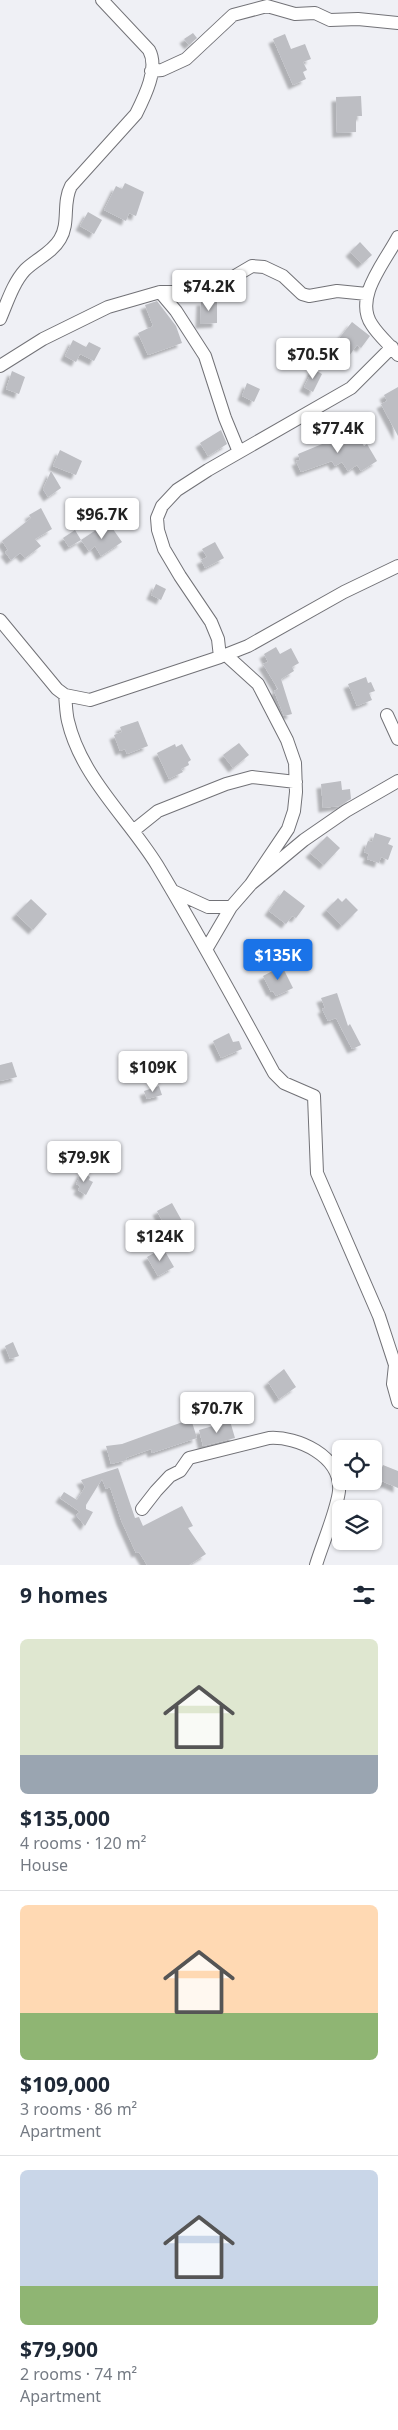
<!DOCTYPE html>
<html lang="en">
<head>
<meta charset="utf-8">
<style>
	body { margin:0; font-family:"Noto Sans",sans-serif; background:#f2f2f3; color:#1f2937; height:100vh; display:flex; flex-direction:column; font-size:19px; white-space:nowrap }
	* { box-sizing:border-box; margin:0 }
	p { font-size:16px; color:#747a83 }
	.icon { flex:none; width:28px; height:28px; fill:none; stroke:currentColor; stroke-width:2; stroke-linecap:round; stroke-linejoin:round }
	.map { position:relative; height:1565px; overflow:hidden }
	.side { display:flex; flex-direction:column; background:#fff; flex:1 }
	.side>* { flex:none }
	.fabs { position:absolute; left:332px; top:1440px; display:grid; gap:10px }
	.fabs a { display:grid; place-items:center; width:50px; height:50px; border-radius:8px; background:#fff; box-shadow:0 1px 4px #0004; font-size:25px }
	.price { position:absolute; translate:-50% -42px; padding:0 11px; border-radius:5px; background:#fff; color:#222; font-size:16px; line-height:32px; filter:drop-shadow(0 1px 2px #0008) }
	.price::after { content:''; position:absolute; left:50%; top:30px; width:15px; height:11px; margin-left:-8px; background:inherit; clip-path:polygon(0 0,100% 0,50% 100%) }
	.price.active { background:#1a73e8; color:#fff }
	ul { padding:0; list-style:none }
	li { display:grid; align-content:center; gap:10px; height:265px; padding:0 20px }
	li+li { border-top:1px solid #e0e1e3 }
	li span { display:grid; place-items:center; height:155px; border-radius:8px; color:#555 }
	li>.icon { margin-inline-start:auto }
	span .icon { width:90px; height:90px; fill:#fffc; stroke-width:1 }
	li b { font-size:21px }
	h2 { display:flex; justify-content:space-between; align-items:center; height:60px; padding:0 20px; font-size:21px }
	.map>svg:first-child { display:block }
	.building { fill:#bdbec3; filter:url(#shadow) }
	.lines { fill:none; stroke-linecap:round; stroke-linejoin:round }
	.minor-casing { stroke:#727277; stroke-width:14 }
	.minor { stroke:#fff; stroke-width:12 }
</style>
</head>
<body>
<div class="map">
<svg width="398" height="1565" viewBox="0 0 398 1565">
	<defs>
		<filter id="shadow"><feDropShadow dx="-4.5" dy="4.5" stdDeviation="1" flood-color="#0004"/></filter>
	</defs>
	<rect width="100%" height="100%" fill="#eff0f5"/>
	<path class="building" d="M193,33l4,5 -8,7 -5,-6z
		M285,34l6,15 14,-5 6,15 -8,3 4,8 -4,2 3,7 -13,6 -20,-46z
		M361,96l1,20h-6v16l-19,1 -1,-36z
		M125,183l19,9 -8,24 -7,-3 -3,8 -22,-11 12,-24 6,3z
		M88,212l14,8 -8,14 -14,-8z
		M360,242l12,13 -10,9 -12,-12z
		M157,301l19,25 6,17 -34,12 -10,-22 15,-7 -8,-21z
		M201,301h16v22l-17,1z
		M352,322l18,14 -9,12 -4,-3 -8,11 -15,-11z
		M73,340l13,7 3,-5 12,6 -7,13 -14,-7 -4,8 -11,-6z
		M308,349l12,8 -3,8 -13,-5z
		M313,369l9,5 -9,18 -9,-5z
		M12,371l13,6 -6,17 -13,-5z
		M247,383l13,6 -6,13 -12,-6z
		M398,387v49l-17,-32 6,-3 -3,-6z
		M221,430l6,14 -19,12 -8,-13z
		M343,431l4,6 8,-5 9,14 3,-2 10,17 -16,10 -4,-6 -9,6 -6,-9 -7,4 -3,-5 -31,11 -5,-11 4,-1 -2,-6 29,-12z
		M60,450l22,11 -6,14 -23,-9z
		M51,471l10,17 -13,9 -5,-8z
		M41,508l11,21 -17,10 6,7 -16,12 -5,-5 -9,7 -6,-8 3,-2 -6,-9 29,-23 -2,-3z
		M108,522l14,20 -21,14 -6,-10 -6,5 -8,-11z
		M75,530l6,10 -12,7 -6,-9z
		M215,542l9,16 -19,10 -4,-8 6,-3 -5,-8z
		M156,584l10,5 -5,11 -10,-5z
		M276,647l4,7 11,-6 8,15 -7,4 2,4 -13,8 11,35 -8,2 -10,-25 4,-2 -15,-25 5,-2 -4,-8z
		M366,677l2,6 3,-1 4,9 -6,2 3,7 -15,6 -9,-22z
		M138,721l10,25 -21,8 -2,-5 -5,2 -6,-16 8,-3 -2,-5z
		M239,743l10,12 -16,13 -10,-13z
		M175,744l1,3 6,-3 9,16 -3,2 1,3 -8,4 2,3 -14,7 -12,-26z
		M341,781l1,9 8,-1 1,10 -12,7 -16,2 -2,-24z
		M375,833l16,5 -3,6 5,2 -5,14 -7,-3 -2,6 -12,-4 2,-5 -5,-2 4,-11 4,1z
		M327,836l13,12 -16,17 -14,-12z
		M284,890l21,16 -9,12 -4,-2 -6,8 -17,-13z
		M338,898l4,4 4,-4 12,12 -16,16 -16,-16z
		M31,899l16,15 -14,16 -17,-16z
		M282,966l11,22 -17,8 -3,-5 -2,1 -8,-16z
		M337,993l11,33 2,-2 11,21 -9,4 -16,-31 -8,3 -6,-12 3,-1 -4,-10z
		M229,1033l4,9 6,-1 3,8 -21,9 -8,-17z
		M12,1062l5,15 -17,4v-16z
		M159,1086l3,9 -15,4 -3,-8z
		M82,1172l8,5 -1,3 4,2 -7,13 -8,-5 2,-4 -4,-2z
		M172,1203l10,18 -4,3 3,6 -11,5 -13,-24z
		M163,1248l11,19 -16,9 -11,-19z
		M13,1342l6,14 -9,3 -5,-13z
		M284,1369l12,18 -17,12 -11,-17z
		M191,1419l6,19 -45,15 -1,-4 -25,9 1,2 -16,4 -5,-18 16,-2z
		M230,1421l5,17 -32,8 -4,-16z
		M383,1465l15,6v17l-21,-9z
		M118,1468l17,50 4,-1 4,9 39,-20 11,20 -5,2 18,26 -17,11h-42l-8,-13 -3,1 -15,-33 -11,-33 -4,2 -4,-10 -16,26v4l7,3 -8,14 -9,-11 4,-3 -20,-14 4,-6 13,8 8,-13 -4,-7z"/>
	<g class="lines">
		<defs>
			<path id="minor" d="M151,71l11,-1 24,-11 47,-44 34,-9 28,8 20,-1 15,7 28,-1 40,4
				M398,237c-13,25 -45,61 -26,88 7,11 18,20 26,30
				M160,292l16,19 29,45 20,62 14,34
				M0,319c7,-16 13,-36 25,-49 11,-11 27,-17 35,-31 10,-16 2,-36 11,-53l65,-72c9,-18 23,-46 13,-64l-47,-50
				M0,366l43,-27 65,-32 52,-15h39l19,-6 34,-20 12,1 19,9 19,18 7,2 28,-5 30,3
				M0,620l57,69 8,6 25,5 130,-43 28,-11 96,-54 54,-26
				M226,655l32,29 29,56 8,23 1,29 -2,19 -6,18 -37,55
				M220,657l-2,-18 -7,-17 -31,-46 -16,-27 -6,-19 -1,-12 5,-12 15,-16 31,-20 143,-82 41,-41
				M65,695c1,8 1,18 3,26 13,56 60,97 89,144 41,68 79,138 117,208l10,10 30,13 3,77 62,143 16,49 -2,19 5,18
				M387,715l11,24
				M133,831l25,-20 68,-27 26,-7 44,5
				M173,891l35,16h23
				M207,948l24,-41 20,-23 53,-44 42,-29 52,-30
				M142,1509l14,-18 14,-15 10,-5 9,-13 80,-20c28,-2 73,18 70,53 -2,19 -17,54 -23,74"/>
		</defs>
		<use href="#minor" class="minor-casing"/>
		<use href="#minor" class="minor"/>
	</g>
</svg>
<div class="fabs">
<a><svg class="icon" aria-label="locate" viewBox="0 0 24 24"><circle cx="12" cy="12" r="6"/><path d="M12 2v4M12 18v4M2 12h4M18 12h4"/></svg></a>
<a><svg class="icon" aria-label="layers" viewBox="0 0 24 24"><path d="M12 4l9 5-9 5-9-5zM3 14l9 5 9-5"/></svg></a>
</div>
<b class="price" style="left:209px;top:312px">$74.2K</b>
<b class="price" style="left:313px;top:380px">$70.5K</b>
<b class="price" style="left:338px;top:454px">$77.4K</b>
<b class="price" style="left:102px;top:540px">$96.7K</b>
<b class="price active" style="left:278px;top:981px">$135K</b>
<b class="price" style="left:153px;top:1093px">$109K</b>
<b class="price" style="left:84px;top:1183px">$79.9K</b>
<b class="price" style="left:160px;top:1262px">$124K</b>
<b class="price" style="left:217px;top:1434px">$70.7K</b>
</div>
<section class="side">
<h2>9 homes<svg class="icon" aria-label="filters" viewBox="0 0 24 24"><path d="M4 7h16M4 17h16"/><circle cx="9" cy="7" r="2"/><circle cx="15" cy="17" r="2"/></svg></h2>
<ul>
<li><span style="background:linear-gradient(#dfe7d0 75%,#9aa5b1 0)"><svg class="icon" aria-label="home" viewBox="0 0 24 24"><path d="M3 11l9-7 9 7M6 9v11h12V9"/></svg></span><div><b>$135,000</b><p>4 rooms · 120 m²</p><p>House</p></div></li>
<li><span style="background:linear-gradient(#ffd9b3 70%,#8fb573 0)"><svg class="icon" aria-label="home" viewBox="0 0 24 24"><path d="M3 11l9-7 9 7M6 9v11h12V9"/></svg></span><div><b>$109,000</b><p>3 rooms · 86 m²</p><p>Apartment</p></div></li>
<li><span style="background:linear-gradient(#c9d6e8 75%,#8fb573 0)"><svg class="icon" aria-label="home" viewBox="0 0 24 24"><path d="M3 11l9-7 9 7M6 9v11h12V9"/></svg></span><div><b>$79,900</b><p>2 rooms · 74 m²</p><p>Apartment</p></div></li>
</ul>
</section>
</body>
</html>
